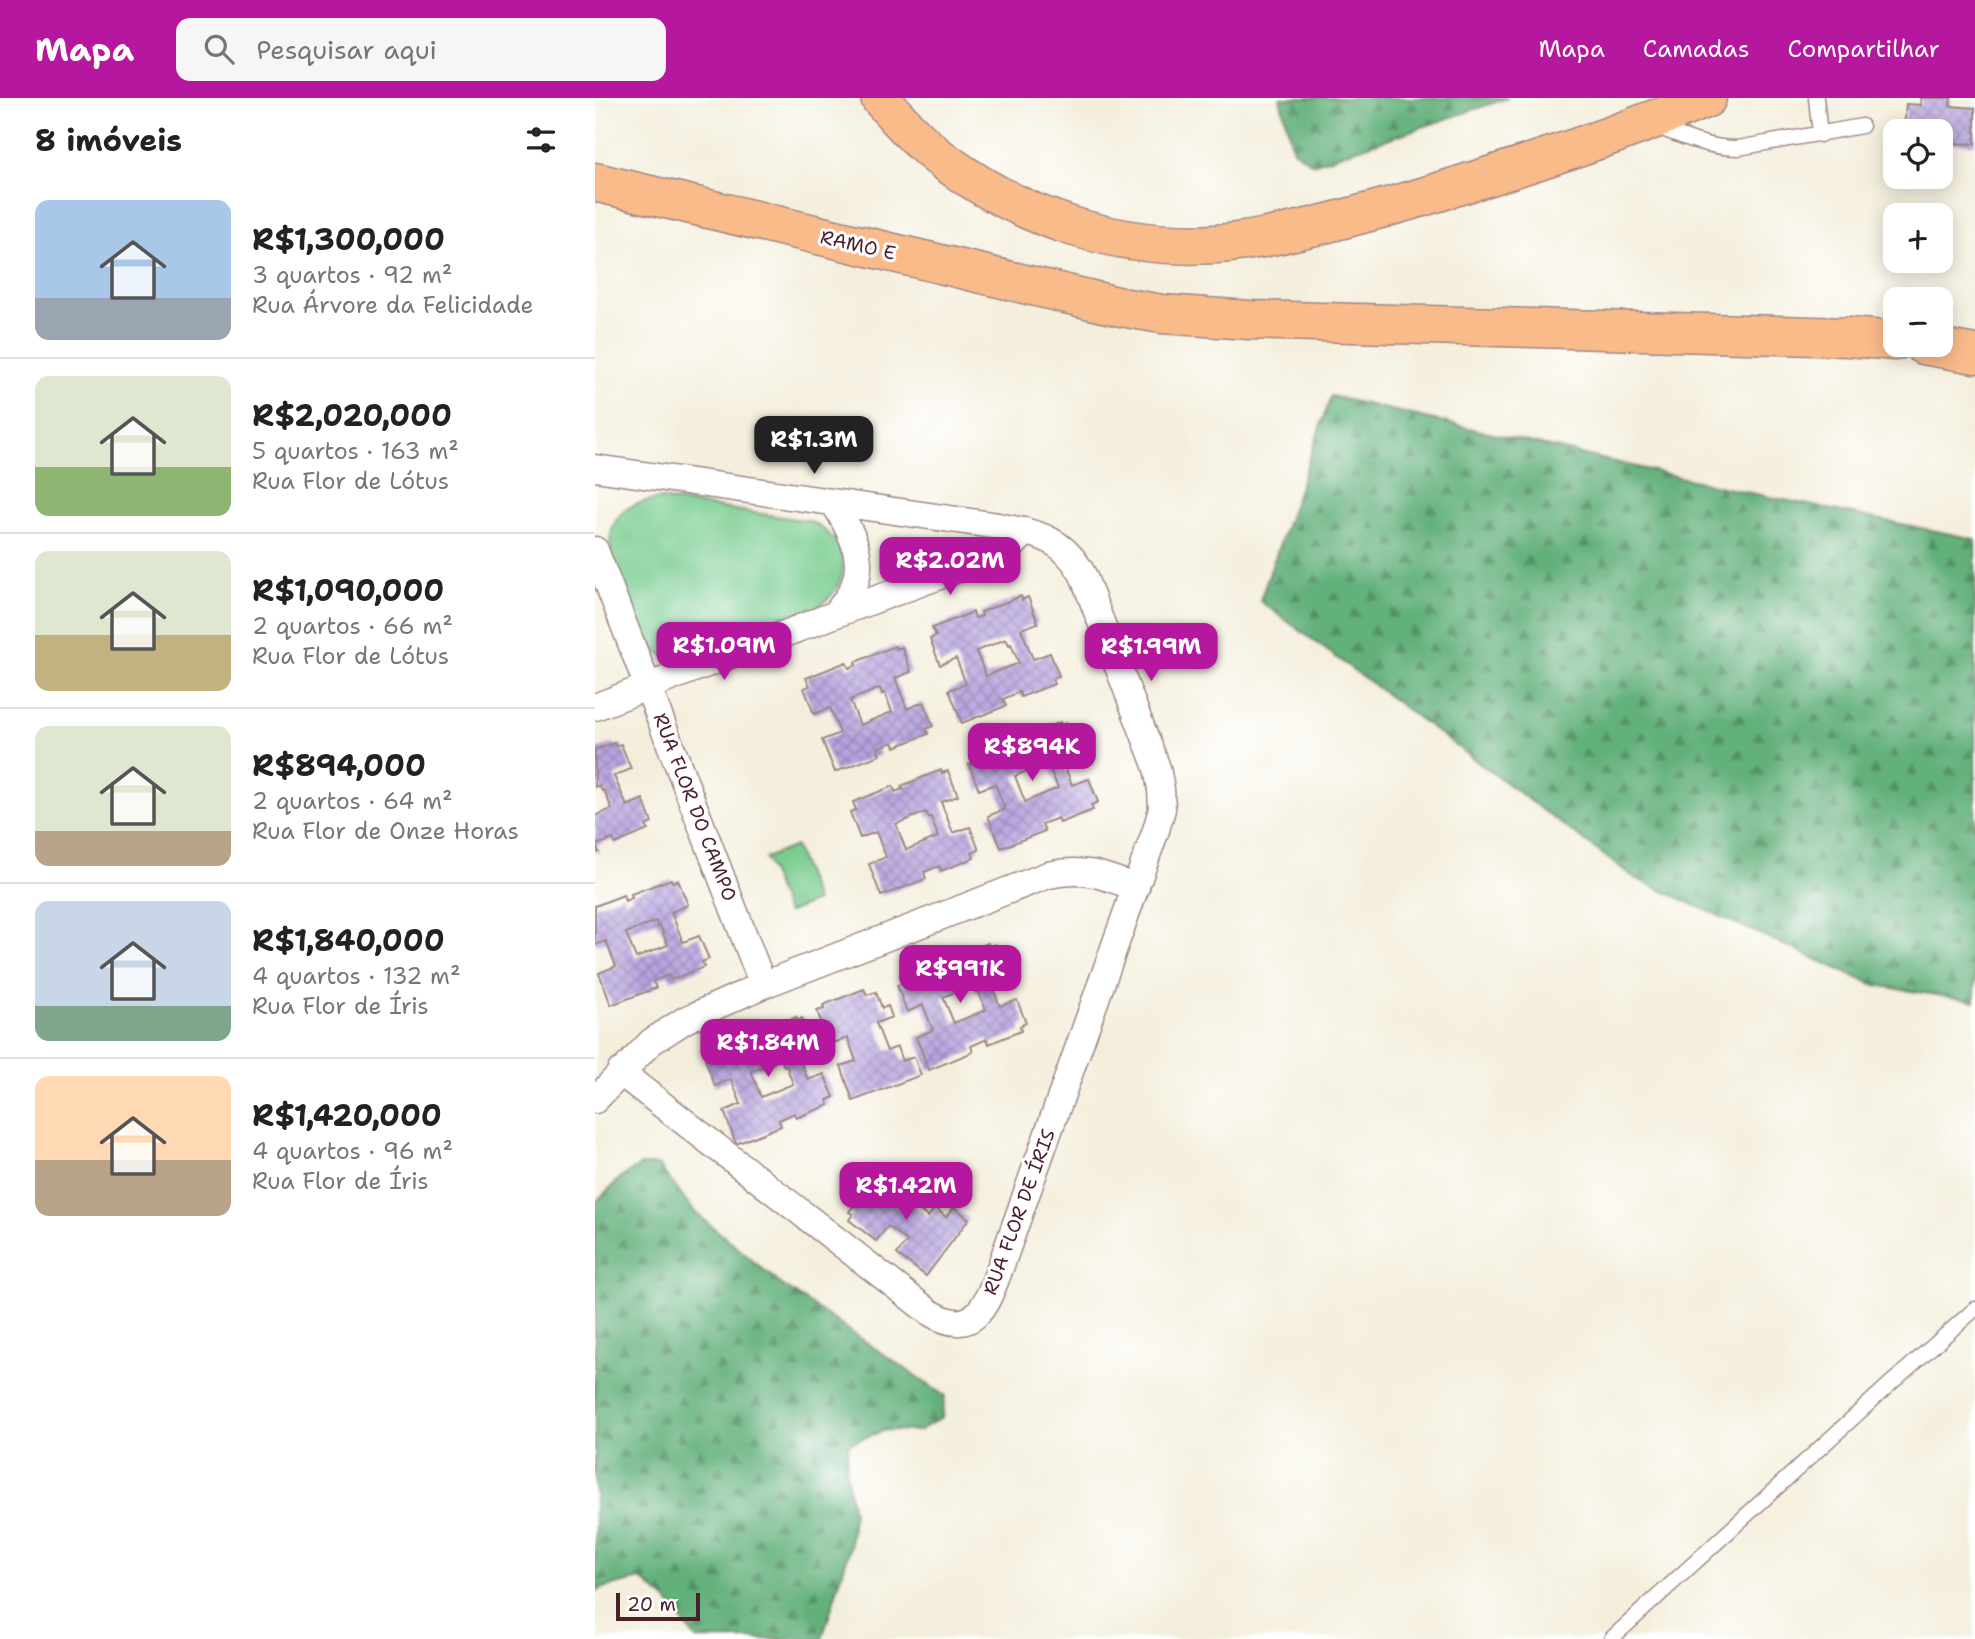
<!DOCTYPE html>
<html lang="pt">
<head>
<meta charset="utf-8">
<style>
	body { margin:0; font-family:"Shantell Sans",sans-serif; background:#f6f6f6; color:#222; height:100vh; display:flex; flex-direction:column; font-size:26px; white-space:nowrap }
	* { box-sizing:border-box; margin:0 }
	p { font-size:23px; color:#767676 }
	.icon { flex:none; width:38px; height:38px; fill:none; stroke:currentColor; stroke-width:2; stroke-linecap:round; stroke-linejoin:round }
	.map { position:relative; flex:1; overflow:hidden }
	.details { display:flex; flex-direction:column; background:#fff; width:595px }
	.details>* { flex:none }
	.fabs { position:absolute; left:1288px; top:21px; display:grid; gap:14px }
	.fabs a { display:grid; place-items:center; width:70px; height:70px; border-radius:14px; background:#fff; box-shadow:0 4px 18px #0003; font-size:35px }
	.scale { position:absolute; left:21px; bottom:18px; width:84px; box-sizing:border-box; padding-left:7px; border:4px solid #4a1f2b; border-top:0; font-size:19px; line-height:24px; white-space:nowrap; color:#4a1f2b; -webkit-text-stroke:5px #fff; paint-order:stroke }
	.price { position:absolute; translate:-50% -60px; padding:0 16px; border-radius:14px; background:#b5179e; color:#fff; font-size:23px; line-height:46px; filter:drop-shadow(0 2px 4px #0008) }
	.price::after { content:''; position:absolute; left:50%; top:42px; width:21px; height:16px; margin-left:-10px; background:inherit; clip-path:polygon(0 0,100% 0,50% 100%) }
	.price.selected { background:#222; color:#fff }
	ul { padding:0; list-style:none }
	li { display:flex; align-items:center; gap:21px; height:175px; padding:0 35px }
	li+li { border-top:2px solid #e0e0e0 }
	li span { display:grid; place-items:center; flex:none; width:196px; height:140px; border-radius:14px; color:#555 }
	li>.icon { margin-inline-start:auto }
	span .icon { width:84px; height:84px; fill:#fffc; stroke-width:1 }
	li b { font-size:30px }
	h2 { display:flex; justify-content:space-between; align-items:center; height:84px; padding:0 35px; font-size:30px }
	header { display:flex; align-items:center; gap:42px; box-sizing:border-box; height:98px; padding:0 35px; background:#b5179e; color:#fff }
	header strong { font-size:33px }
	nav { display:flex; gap:38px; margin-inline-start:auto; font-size:24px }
	.search { width:490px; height:63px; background:#f6f6f6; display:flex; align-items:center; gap:18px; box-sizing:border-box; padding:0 24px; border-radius:14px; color:#767676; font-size:26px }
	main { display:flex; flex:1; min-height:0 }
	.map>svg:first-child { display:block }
	.forest { fill:url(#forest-firs); stroke:#566852; stroke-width:2 }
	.garden { fill:#78cc8f; stroke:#61765d; stroke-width:2 }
	.building { fill:url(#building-cross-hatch); fill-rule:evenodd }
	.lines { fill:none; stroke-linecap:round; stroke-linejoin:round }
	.lane-casing { stroke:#9f8784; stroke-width:17 }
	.street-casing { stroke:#9f8784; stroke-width:29 }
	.highway-casing { stroke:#9f8784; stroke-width:41 }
	.lane { stroke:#fff; stroke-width:14 }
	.street { stroke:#fff; stroke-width:26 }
	.highway { stroke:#fabb8b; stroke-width:38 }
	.labels { text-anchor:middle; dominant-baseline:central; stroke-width:6; stroke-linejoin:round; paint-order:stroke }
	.street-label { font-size:19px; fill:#4a1f2b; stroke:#fff }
</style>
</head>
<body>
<header>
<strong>Mapa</strong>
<div class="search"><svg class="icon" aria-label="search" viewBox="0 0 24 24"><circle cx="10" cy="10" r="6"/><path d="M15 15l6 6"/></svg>Pesquisar aqui</div>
<nav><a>Mapa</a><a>Camadas</a><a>Compartilhar</a></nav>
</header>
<main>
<section class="details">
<h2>8 imóveis<svg class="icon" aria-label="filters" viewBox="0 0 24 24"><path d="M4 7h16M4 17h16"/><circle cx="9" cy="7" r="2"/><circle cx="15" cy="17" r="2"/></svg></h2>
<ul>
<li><span style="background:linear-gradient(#a9c7e8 70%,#9aa5b1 0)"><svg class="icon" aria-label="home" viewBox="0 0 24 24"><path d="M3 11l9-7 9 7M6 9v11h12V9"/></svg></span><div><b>R$1,300,000</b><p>3 quartos · 92 m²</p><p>Rua Árvore da Felicidade</p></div></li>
<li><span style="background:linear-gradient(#dfe7d0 65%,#8fb573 0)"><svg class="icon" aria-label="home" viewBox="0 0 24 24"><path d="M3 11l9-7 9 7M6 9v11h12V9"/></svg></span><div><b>R$2,020,000</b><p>5 quartos · 163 m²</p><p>Rua Flor de Lótus</p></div></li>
<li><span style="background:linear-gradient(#dfe7d0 60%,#c2b280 0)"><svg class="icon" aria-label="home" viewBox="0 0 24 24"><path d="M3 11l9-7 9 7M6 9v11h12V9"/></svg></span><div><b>R$1,090,000</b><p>2 quartos · 66 m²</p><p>Rua Flor de Lótus</p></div></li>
<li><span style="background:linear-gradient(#dfe7d0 75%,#b9a48a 0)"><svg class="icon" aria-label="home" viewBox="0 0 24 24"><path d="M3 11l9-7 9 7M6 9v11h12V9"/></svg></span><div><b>R$894,000</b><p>2 quartos · 64 m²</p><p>Rua Flor de Onze Horas</p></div></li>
<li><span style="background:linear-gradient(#c9d6e8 75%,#7fa58c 0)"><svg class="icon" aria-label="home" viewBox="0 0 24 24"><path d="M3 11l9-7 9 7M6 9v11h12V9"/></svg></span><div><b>R$1,840,000</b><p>4 quartos · 132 m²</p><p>Rua Flor de Íris</p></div></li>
<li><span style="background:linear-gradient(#ffd9b3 60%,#b9a48a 0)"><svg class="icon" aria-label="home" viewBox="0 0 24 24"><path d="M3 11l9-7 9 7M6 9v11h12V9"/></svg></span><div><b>R$1,420,000</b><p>4 quartos · 96 m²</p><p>Rua Flor de Íris</p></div></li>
</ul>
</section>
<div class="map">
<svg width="1380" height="1541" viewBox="0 0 1380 1541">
	<defs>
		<pattern id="forest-firs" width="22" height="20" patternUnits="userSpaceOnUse" patternTransform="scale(1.75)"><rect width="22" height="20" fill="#62b07a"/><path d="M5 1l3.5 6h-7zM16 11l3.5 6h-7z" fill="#538f64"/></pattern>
		<pattern id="building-cross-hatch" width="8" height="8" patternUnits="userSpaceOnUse" patternTransform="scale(1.75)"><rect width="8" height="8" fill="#b6a3df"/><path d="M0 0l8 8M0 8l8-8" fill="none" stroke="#9684b5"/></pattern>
	</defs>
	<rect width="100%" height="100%" fill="#fff"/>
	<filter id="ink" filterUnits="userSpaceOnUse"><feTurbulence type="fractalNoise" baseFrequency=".0143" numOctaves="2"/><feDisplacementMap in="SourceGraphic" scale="14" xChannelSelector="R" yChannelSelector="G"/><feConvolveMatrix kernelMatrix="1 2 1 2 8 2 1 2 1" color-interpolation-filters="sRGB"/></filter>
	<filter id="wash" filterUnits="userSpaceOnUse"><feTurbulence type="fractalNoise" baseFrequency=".00686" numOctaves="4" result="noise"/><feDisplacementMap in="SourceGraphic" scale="28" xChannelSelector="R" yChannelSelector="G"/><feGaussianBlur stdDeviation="1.57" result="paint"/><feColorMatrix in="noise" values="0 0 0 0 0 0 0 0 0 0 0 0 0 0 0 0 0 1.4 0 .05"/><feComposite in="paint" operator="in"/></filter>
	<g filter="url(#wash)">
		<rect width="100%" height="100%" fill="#f4efdd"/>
		<path class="forest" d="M685,0h228l-195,66 -20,-14z
			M736,298l400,93 244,50v462l-101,-16 -238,-106 -376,-278z
			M46,1067h17l37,47 83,70 167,114 -3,21 -23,14 -33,-1 -37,13 -3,28 7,42 -3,35 -28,91h-126l-29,-38 -26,-22 -39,9 -7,5v-390l25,-25z"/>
		<path class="garden" d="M66,401l148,22c41,19 46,60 9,86l-130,51c-13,1 -27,-1 -37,-11 -13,-12 -37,-83 -41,-102 1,-33 21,-43 51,-46z
			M200,748l21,55 -29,12 -22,-55z"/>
		<g id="blocks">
			<path class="building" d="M1326,0h30l-1,8 25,2v36l-34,-1v-12h-37l2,-27 15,1z
				M426,498l1,4 6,-3 10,26 -17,6 12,30 17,-6 9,23 -7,3 2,5 -33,13 -2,-5 -16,7 3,7 -44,17 -13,-33 17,-6 -10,-26 -16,7 -10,-26 6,-3 -4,-8 41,-16 2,6 7,-2 -1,-4zM411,541l3,6 2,-1 8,19 -33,13 -10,-25z
				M300,548l1,3 6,-2 9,25 -16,6 12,31 16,-7 10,24 -7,3 2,5 -33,13 -2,-5 -16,6 3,7 -45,17 -13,-32 18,-7 -10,-25 -16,6 -10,-26 6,-2 -4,-8 40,-16 3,6 7,-3 -1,-3zM285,590l2,6 3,-1 7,19 -32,13 -10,-25z
				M465,624l1,3 6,-2 10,25 -17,6 12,31 17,-6 9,23 -7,3 2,5 -33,13 -2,-5 -16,6 3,7 -44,17 -13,-32 17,-7 -10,-25 -16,6 -10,-26 6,-2 -3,-8 40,-16 2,6 7,-3 -1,-3zM450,666l3,6 2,-1 8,19 -33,14 -10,-26z
				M19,645l2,3 5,-2 10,25 -17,7 13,30 16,-7 9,24 -6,3 2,4 -33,14 -2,-5 -17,6 3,7 -4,1v-37l17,-7 -8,-19 -2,1 -3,-6 -4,2v-37z
				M346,672l1,3 6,-2 10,25 -17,6 12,31 17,-6 9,23 -7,3 2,5 -33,13 -2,-5 -15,6 2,7 -45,17 -12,-32 17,-7 -10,-25 -16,6 -10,-26 6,-2 -3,-8 40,-16 2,6 8,-3 -2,-3zM331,714l3,6 2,-1 7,20 -32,13 -10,-26z
				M76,781l1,3 6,-2 10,25 -17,7 12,30 16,-6 10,23 -7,3 2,5 -33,13 -2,-5 -16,6 3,7 -45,17 -12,-32 17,-7 -10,-25 -11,4v-39l28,-11 2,6 7,-3 -1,-4zM61,823l2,6 2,-1 8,19 -32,13 -10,-25z
				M393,845l1,4 6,-3 10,25 -17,7 12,30 17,-6 9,23 -6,3 1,5 -32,13 -2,-5 -16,7 2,6 -44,18 -13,-33 17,-7 -10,-25 -16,7 -10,-27 6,-2 -3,-8 40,-15 2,5 8,-3 -2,-3zM378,887l3,7 2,-1 8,19 -32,13 -11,-26z
				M269,891l3,6 9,-3 6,16 6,-2 4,11 -16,6 11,28 10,-4 5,14 12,-4 7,18 -68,26 -12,-35 15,-5 -8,-23 -18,6 -13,-33 7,-2 -1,-4z
				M201,919l1,4 5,-3 11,26 -17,6 12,30 16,-6 10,23 -7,3 2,5 -33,13 -2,-5 -15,7 2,6 -45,18 -12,-33 17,-7 -10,-25 -16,7 -10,-27 6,-2 -3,-8 40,-15 2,5 7,-3 -1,-3zM186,961l3,7 2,-1 7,19 -32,13 -10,-26z
				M292,1074l14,11 4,-6 10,7 -11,14 24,19 7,-9 11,9 8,-10 15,12 -43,57 -29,-22 10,-13 -19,-15 -12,15 -27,-21 4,-6 -4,-2 27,-36 5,4z"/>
		</g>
	</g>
	<g filter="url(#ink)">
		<use href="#blocks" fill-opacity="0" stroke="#9f8784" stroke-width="2"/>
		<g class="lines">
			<defs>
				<path id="lane" d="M1221,0l4,37
					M1060,28c28,11 53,22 83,22l124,-22
					M1016,1541l279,-255 85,-75"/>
				<path id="street" d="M0,370l397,57c41,8 70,10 91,50l74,193 4,21 1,20 -6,21 -156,438c-14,37 -25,72 -71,44l-309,-240
					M239,405c15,25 32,53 20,83 -4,10 -12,19 -18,28
					M0,452l168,435
					M0,609l241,-93 163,-60c12,-6 19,-12 26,-23
					M0,1002l56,-58 34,-22 78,-35 285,-110c35,-8 55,0 88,13"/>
				<path id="highway" d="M285,0c19,22 40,46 64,63 79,58 174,89 272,83 35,-2 70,-11 104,-19 43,-11 85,-22 128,-36 87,-27 174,-55 259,-91
					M0,84l526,125 41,7 87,6 600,17 46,4
					M1328,247l52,9"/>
			</defs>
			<use href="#lane" class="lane-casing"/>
			<use href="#street" class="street-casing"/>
			<use href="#highway" class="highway-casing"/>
			<use href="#lane" class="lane"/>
			<use href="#street" class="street"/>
			<use href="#highway" class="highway"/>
		</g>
	</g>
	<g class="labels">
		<g class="street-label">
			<text transform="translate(263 147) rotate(13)">RAMO E</text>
			<text transform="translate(100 709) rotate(69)">RUA FLOR DO CAMPO</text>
			<text transform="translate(424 1114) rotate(-70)">RUA FLOR DE ÍRIS</text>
		</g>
	</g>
</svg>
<div class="fabs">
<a><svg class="icon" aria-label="locate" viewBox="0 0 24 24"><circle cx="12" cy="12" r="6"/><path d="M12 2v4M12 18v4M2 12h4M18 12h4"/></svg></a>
<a>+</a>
<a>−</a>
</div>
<div class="scale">20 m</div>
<b class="price selected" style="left:219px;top:378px">R$1.3M</b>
<b class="price" style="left:355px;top:499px">R$2.02M</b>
<b class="price" style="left:129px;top:584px">R$1.09M</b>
<b class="price" style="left:556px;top:585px">R$1.99M</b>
<b class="price" style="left:437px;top:685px">R$894K</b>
<b class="price" style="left:365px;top:907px">R$991K</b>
<b class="price" style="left:173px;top:981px">R$1.84M</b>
<b class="price" style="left:311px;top:1124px">R$1.42M</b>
</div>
</main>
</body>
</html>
